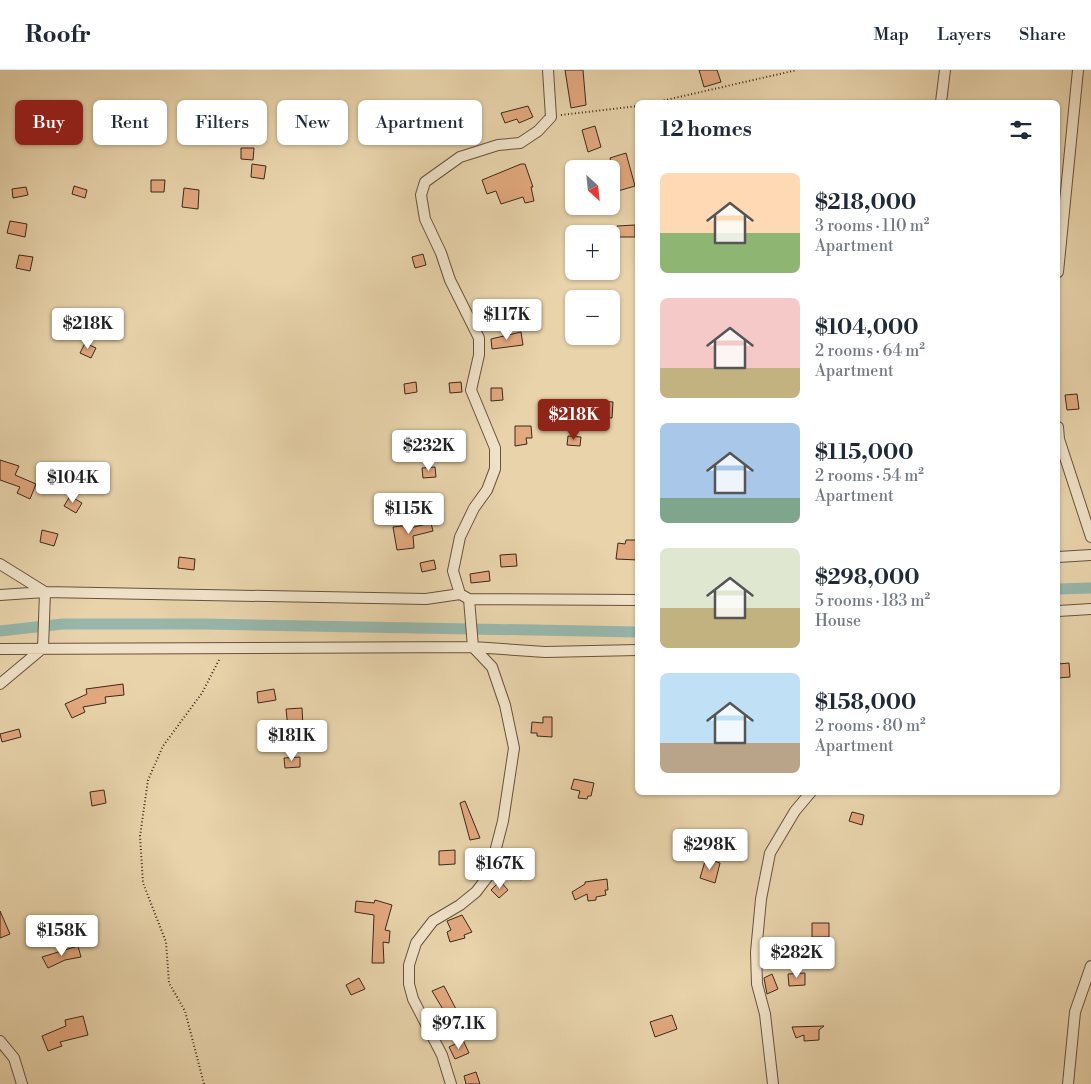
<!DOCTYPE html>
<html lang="en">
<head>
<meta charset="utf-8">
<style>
	body { margin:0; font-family:"Libre Bodoni",serif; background:#f6f6f7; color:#1f2937; height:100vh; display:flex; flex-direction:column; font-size:19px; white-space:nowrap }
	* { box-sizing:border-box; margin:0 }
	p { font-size:16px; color:#747a83 }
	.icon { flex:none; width:28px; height:28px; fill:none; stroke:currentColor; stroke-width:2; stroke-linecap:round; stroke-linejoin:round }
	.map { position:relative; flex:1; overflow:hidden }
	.drawer { position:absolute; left:635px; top:30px; width:425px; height:695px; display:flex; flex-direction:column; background:#fff; border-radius:8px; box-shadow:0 1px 4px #0004 }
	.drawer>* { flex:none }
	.banner { position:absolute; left:15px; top:30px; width:475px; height:45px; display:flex; gap:10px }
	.needle { width:32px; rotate:153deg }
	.buttons { position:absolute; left:565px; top:90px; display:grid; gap:10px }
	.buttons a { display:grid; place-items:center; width:55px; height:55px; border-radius:8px; background:#fff; box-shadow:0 1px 4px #0004; font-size:25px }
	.price { position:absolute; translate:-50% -42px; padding:0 11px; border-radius:5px; background:#fff; color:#222; font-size:16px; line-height:32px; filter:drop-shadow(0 1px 2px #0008) }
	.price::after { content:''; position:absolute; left:50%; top:30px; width:15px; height:11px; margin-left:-8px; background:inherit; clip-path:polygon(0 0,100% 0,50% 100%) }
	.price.active { background:#8f2418; color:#fff }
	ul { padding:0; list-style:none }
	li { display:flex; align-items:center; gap:15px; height:125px; padding:0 25px }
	li span { display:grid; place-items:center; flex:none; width:140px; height:100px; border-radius:8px; color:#555 }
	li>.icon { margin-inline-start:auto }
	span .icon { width:60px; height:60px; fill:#fffc; stroke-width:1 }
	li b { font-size:21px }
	h2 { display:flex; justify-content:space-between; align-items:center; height:60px; padding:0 25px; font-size:21px }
	.tag { padding:0 18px; border-radius:8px; background:#fff; box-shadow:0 1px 4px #0004; font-size:18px; line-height:45px }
	.tag.active { background:#8f2418; color:#fff }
	header { display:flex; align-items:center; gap:30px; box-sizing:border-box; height:70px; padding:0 25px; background:#fff; border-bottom:1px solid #e0e1e3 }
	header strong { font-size:24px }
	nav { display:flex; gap:28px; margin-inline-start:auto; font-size:18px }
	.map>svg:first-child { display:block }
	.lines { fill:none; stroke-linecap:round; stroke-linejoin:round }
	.canal { stroke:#97b7ac; stroke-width:11 }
	.building { fill:#e2a87e; stroke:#3e271a }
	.minor-casing { stroke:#68523e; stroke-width:12 }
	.path { stroke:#3e271a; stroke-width:2; stroke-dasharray:1 2.5; stroke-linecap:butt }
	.minor { stroke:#f0e2c8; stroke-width:10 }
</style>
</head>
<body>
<header>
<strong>Roofr</strong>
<nav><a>Map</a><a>Layers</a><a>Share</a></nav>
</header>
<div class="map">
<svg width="1091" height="1014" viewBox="0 0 1091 1014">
	<rect width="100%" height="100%" fill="#e8d3ab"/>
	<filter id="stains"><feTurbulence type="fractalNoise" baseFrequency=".004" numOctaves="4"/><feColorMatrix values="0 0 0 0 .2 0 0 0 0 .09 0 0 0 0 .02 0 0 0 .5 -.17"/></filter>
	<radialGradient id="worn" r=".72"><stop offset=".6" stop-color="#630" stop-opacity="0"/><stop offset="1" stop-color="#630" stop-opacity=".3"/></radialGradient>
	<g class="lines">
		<path class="canal" d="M1058,519l33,-1
			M0,561l63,-7h140l435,8"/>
	</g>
	<path class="building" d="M565,0h18l3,35 -15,3z
		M699,0h18l4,12 -17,5z
		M528,36l5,11 -14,6 -2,-4 -12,4 -4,-10z
		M595,56l6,21 -13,5 -6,-22z
		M241,78h13l-1,12 -12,-1z
		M626,83l9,33 -24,7 1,-27 -2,-8z
		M252,94l14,2 -2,13 -13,-2z
		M521,94h4l8,23h-2l3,14 -9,2 -2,-6 -22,7 -5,-13 -9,3 -5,-14z
		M151,110h14l-1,12h-13z
		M74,116l13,4 -2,8 -13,-4z
		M26,117l2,8 -15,3 -1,-9z
		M184,118l15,2 -1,19 -16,-2z
		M10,151l17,3 -2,13 -18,-4z
		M635,155v12h-18v-11z
		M423,184l3,11 -11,3 -3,-11z
		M19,185l14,2 -3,14 -14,-3z
		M521,262l2,13 -31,4 -1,-10z
		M85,273l11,5 -5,10 -11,-5z
		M416,312l1,10 -12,2 -1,-10z
		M461,312l1,10 -12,1 -1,-10z
		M491,318h11l1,12 -12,1z
		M1077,324l2,15 -12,1 -2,-15z
		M601,331l12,1 -1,16 -12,-1z
		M515,356h16l1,12h-6l1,6 -12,2z
		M568,366l13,1 -1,9 -13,-1z
		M0,390l19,6 -4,9 21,9 -6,15 -13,-6 3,-6 -20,-7z
		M435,397l1,10 -13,1 -1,-10z
		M70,426l12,7 -6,10 -12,-7z
		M431,453l2,8 -20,5 1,12 -17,2 -4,-23 17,-2v3z
		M42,460l16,4 -4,12 -14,-4z
		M626,470h12v20l-22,-1 2,-16 7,1z
		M516,484l1,12 -16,1 -1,-12z
		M179,487l16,2 -1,11 -16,-2z
		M434,490l2,9 -14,3 -2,-9z
		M489,501l1,10 -19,2 -1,-9z
		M1069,593l1,14 -12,1v-14z
		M123,614l1,11 -19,2 1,6 -23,4 2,5 -13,6 -7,-14 22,-10 -1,-5z
		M274,619l2,11 -18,3 -1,-11z
		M302,638l1,19 -15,1 -2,-19z
		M543,647h9v20l-15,-1v-3h-6l1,-11 11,1z
		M19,659l2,8 -19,5 -2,-8z
		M300,687v10l-15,1 -1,-10z
		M574,709l20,4 -3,13h-3l-1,3 -9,-1 2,-7 -9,-2z
		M104,720l2,13 -14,3 -2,-14z
		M465,731l15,37 -10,2 -10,-37z
		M852,742l12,3 -2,10 -13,-4z
		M455,780v14l-16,1v-14z
		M519,787l9,18 -8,5 -11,-17z
		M706,788l14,5 -5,20 -15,-5z
		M607,809l1,11h-3l1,5 -10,2v3l-8,1 -1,-7 -12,6 -3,-8 13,-8v-2z
		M500,811l8,9 -9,8 -8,-8z
		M375,830l17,5 -7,25 5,1 -1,12 -6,-1 1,21h-12l2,-48 -19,-3 1,-11 18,2z
		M0,841l10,23 -10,4z
		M462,845l10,17 -8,3 1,3 -15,4 -3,-10 4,-2 -4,-9z
		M812,853h17v14h-17z
		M78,876l3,11 -16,3 -17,8 -6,-11z
		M805,903v12l-16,1 -1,-12z
		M772,904l6,15 -11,5 -3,-16z
		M359,908l6,11 -14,6 -5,-10z
		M444,916l13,25 -10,5 -15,-25z
		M672,945l5,14 -22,8 -5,-15z
		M83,946l5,19 -28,7 2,4 -14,5 -6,-15 24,-10 -1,-6z
		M824,956l-5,4v10l-15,1v-6l-8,3 -4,-11z
		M463,970l6,13 -14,6 -6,-12z
		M476,1002l4,12h-14l-2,-8z"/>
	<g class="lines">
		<defs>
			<path id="minor" d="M941,32l4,-32
				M1058,202l20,-202
				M1058,357l1,12 32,98
				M1058,487l33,-2
				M0,494l45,28
				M460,524l-7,-23 7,-34 14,-29 13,-18 8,-21v-21l-24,-58 8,-35v-17l-29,-58 -9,-27 -16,-34 -4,-24 4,-13 35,-25 38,-12 22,-2 18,-12 13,-14 -3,-47
				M0,525l45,-3
				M1058,541l33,-2
				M0,579l473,-2 72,5 93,-2
				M0,614l43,-36 2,-56 381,7 34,-5 9,5 169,1
				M0,971l14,17 8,26
				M451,1014l-9,-29 -29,-56 -4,-15v-19l7,-22 17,-22 27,-16 16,-13 13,-17 14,-54 11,-73 -9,-43 -13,-38 -19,-20 -4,-48
				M773,1014l-8,-70 -8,-30 -1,-32 5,-53 9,-46 25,-42 16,-19
				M1068,1014l7,-72 16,-46"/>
		</defs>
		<use href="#minor" class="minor-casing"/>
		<path class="path" d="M657,32l140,-32
			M561,45l77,-9
			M204,1014l-19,-73 -16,-28 -3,-41 -23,-59 -3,-47 8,-56 15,-34 39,-53 18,-35"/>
		<use href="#minor" class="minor"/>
	</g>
	<rect width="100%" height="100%" filter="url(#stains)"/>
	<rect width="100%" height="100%" fill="url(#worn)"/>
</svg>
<div class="buttons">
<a><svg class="needle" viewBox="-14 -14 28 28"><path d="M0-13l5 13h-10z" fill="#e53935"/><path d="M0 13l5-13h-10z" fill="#747a83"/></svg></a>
<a>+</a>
<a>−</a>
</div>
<b class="price" style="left:507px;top:271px">$117K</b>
<b class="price" style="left:88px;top:280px">$218K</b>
<b class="price active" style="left:574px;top:371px">$218K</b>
<b class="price" style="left:429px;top:402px">$232K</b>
<b class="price" style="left:73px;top:434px">$104K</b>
<b class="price" style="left:409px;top:465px">$115K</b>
<b class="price" style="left:292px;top:692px">$181K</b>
<b class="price" style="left:710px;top:801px">$298K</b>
<b class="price" style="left:500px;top:820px">$167K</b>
<b class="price" style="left:62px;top:887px">$158K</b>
<b class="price" style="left:797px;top:909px">$282K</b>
<b class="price" style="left:459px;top:980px">$97.1K</b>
<div class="banner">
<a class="tag active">Buy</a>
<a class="tag">Rent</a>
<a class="tag">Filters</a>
<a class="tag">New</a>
<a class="tag">Apartment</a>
</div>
<section class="drawer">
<h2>12 homes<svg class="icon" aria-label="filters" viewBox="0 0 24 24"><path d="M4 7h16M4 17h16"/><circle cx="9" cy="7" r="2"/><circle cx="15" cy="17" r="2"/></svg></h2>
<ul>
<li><span style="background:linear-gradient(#ffd9b3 60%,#8fb573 0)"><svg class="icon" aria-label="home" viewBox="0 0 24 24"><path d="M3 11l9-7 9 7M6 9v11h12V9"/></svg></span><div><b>$218,000</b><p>3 rooms · 110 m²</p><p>Apartment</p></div></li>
<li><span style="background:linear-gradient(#f6c9c9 70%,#c2b280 0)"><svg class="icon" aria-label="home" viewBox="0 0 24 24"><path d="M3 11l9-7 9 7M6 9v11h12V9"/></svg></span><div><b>$104,000</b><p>2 rooms · 64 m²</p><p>Apartment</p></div></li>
<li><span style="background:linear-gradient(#a9c7e8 75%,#7fa58c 0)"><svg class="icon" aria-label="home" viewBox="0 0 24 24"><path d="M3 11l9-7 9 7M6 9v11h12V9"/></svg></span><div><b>$115,000</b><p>2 rooms · 54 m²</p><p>Apartment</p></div></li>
<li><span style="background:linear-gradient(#dfe7d0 60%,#c2b280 0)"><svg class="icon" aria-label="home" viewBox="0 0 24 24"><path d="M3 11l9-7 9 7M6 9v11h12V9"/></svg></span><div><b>$298,000</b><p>5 rooms · 183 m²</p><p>House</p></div></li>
<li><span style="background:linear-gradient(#bfe0f5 70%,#b9a48a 0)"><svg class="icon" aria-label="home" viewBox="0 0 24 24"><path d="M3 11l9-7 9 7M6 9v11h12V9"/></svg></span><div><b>$158,000</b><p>2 rooms · 80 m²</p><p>Apartment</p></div></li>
</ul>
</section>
</div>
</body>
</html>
